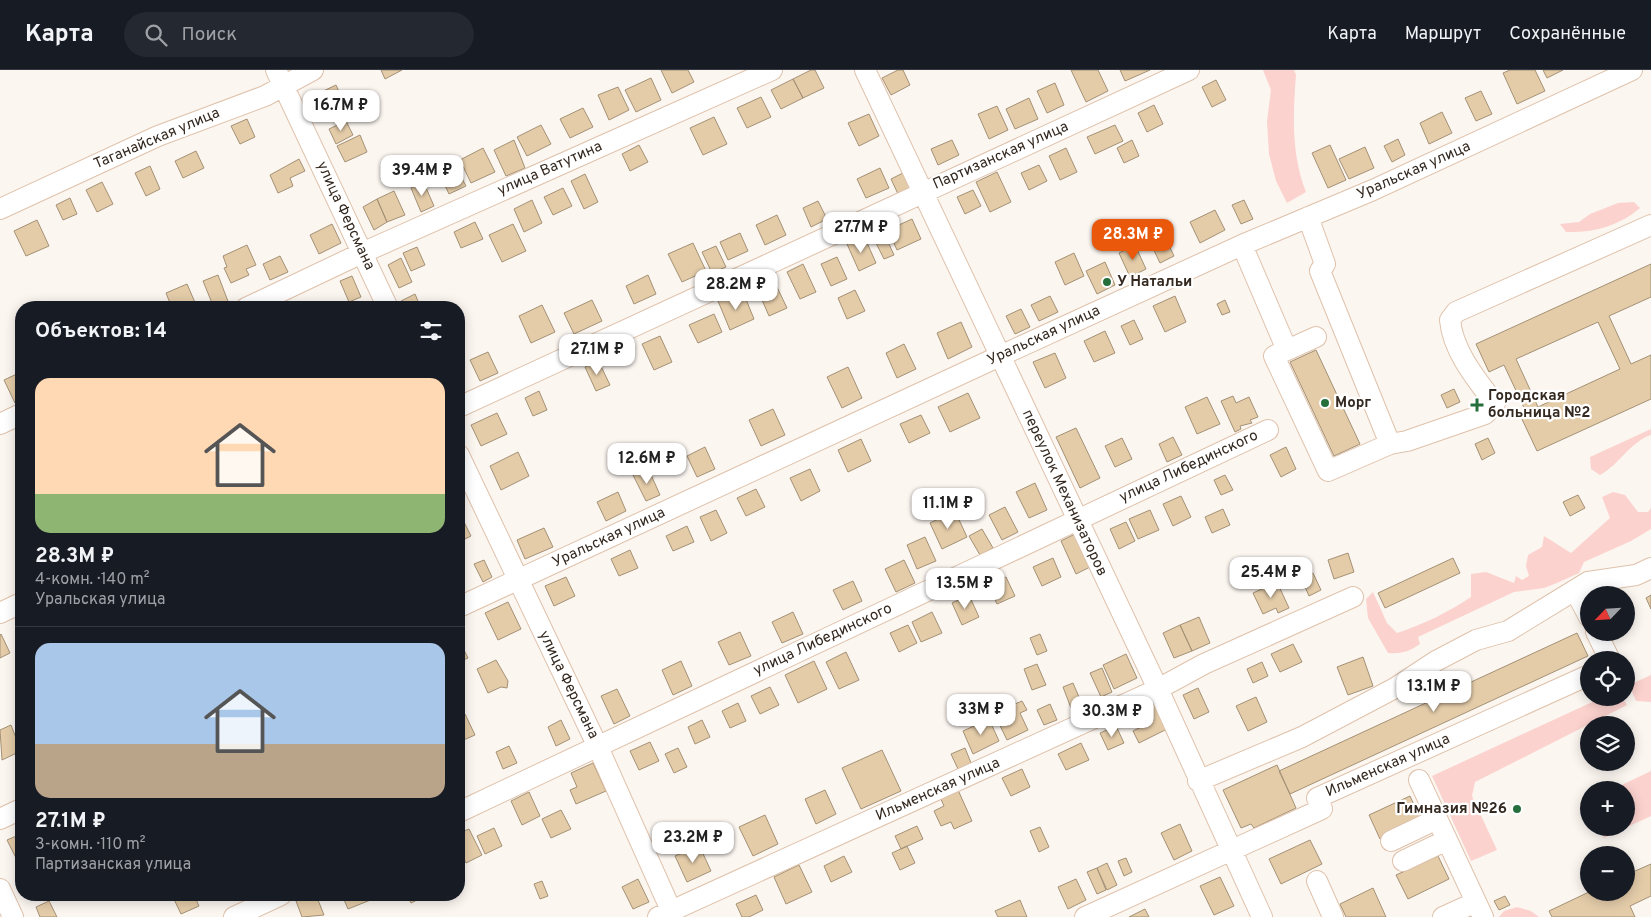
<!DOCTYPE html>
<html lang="ru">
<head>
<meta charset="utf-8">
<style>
	body { margin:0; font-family:Overpass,sans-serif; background:#242831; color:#f1f3f6; height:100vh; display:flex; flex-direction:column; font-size:19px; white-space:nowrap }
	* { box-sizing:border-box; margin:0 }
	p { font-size:16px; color:#9ea1a6 }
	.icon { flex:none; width:28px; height:28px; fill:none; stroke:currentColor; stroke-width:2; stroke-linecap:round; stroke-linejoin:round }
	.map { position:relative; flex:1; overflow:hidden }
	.drawer { position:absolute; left:15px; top:231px; width:450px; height:600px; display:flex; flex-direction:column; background:#171b24; border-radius:20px; box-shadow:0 2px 12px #0003 }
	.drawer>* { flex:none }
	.needle { width:32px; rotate:245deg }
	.controls { position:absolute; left:1580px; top:516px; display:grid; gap:10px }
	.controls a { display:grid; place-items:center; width:55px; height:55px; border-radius:50%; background:#171b24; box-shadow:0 2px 12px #0003; font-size:25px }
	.price { position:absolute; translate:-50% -42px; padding:0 11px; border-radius:10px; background:#fff; color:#222; font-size:16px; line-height:32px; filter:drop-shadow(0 1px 2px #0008) }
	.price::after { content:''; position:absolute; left:50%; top:30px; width:15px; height:11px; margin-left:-8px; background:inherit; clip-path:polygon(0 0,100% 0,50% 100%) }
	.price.current { background:#ea580c; color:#fff }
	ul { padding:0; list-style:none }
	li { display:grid; align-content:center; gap:10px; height:265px; padding:0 20px }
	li+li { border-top:1px solid #363941 }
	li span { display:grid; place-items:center; height:155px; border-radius:15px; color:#555 }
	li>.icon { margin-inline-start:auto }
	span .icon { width:90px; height:90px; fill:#fffc; stroke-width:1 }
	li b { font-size:21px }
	h2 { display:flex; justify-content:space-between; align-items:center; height:60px; padding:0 20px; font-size:21px }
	header { display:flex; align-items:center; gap:30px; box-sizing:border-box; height:70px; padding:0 25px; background:#171b24; border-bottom:1px solid #363941 }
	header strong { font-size:24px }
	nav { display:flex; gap:28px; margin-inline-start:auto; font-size:18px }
	.search { width:350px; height:45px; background:#242831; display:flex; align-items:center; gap:12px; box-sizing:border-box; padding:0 18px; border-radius:28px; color:#9ea1a6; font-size:19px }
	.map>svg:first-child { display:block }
	.green { fill:#fbd2ce }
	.building { fill:#e4cca9; stroke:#a49175; fill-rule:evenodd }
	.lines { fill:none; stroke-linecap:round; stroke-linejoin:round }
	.minor-casing { stroke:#dfc2ab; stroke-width:22 }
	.minor { stroke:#fff; stroke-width:20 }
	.poi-dot { fill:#266f3c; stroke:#fff; stroke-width:2 }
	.labels { text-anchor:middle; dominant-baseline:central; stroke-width:4.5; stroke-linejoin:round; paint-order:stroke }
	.street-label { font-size:15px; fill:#342920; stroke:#fff }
	.poi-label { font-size:15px; font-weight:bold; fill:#342920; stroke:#fff; text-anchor:start }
</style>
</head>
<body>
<header>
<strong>Карта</strong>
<div class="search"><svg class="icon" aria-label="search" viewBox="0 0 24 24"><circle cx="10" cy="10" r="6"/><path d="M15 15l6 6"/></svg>Поиск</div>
<nav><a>Карта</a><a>Маршрут</a><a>Сохранённые</a></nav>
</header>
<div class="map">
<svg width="1651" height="847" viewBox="0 0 1651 847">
	<rect width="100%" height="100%" fill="#fcf6f1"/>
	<path class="green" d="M1263,0h31l2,5c-3,39 -5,79 10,117l-19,11 -11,-22 -7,-27 -2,-33 4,-31z
		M1634,132l6,6c-21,18 -47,25 -74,24l-6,-8 19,-2 11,-8 28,-11z
		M1651,359v6c-20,6 -32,30 -51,40l-9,-6 -1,-12z
		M1613,422l12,3 13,17h10l3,-4v21l-20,12 -47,21 -5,11 -22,10 -13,5 -30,4 -96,45 2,7c-11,8 -20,10 -32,9l-20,-35 -2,-19 7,-7 14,31 10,10c25,-8 52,-21 74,-36v-23l15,-2 28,11 2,-7 6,4 7,-4 -3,-10 2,-11 14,-8 2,-11 27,17 39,-35 -8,-21z
		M1651,605v27l-15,-1 -7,-16z
		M1601,628h22l4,7 -152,77 -3,14 25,54 -26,11 -39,-85z
		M1651,701v45l-47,22 -5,-10h27v-38h-15z
		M1517,837l14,4 8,6h-40l5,-6z"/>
	<path class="building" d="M381,0h21l-17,9z
		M661,0h27l6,12 -22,11z
		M811,0h4l9,18 -21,10 -10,-19z
		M898,0h5l7,15 -19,10 -9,-17z
		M1071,0h27l10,21 -22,11z
		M1120,0h30l-25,11z
		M1510,0h25l10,21 -28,13 -14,-31z
		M1543,0h20l-16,8z
		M651,8l10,22 -25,12 -11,-22z
		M793,9l10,19 -22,11 -10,-19z
		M1216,10l10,20 -14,7 -10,-20z
		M1055,13l9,22 -17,8 -10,-22z
		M336,15l8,18 -19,8 -8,-17z
		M618,17l11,23 -20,10 -11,-25z
		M1481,21l11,23 -16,7 -11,-23z
		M761,27l10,20 -24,11 -10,-20z
		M1029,28l9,21 -23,10 -9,-20z
		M1154,35l9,19 -16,8 -9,-19z
		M997,36l11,24 -19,9 -11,-25z
		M583,38l10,19 -23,11 -10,-19z
		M1442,42l10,21 -23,11 -9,-21z
		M869,44l10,22 -20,10 -11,-23z
		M714,47l13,27 -24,11 -13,-27z
		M247,49l8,18 -15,7 -9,-18z
		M346,51l7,14 -17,9 -7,-15z
		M541,55l10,19 -24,12 -10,-19z
		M1115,55l8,16 -28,13 -8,-17z
		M360,65l7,17 -22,10 -8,-16z
		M1398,69l7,16 -13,7 -8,-16z
		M514,70l11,28 -19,8 -12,-26z
		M952,70l7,15 -21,10 -7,-16z
		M1132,70l7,16 -15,7 -7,-15z
		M639,75l9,17 -18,9 -8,-17z
		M1330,75l16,35 -18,8 -16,-35z
		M1365,77l9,21 -25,11 -10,-20z
		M483,78l12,24 -24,11 -11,-23z
		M1066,78l11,24 -17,8 -11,-24z
		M196,81l8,17 -21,10 -8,-17z
		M299,89l6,12 -15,7 3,8 -15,7 -8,-18z
		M1039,95l8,16 -18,9 -8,-17z
		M150,96l10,23 -14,7 -11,-23z
		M880,98l9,20 -23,10 -9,-19z
		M458,101l8,15 -17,8 -7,-15z
		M997,102l14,30 -21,10 -14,-30z
		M903,103l7,15 -12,6 -7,-15z
		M585,104l13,28 -14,7 -13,-28z
		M423,111l11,25 -13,6 -10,-24z
		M102,112l11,22 -16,8 -11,-22z
		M563,118l9,18 -19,9 -9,-18z
		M973,120l8,16 -16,8 -8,-17z
		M394,121l11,24 -18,7 -10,-23z
		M70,128l7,16 -14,6 -7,-15z
		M377,129l10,23 -13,8 -11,-23z
		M532,130l10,23 -18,9 -10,-23z
		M1244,130l9,19 -12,5 -9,-19z
		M818,131l9,18 -16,8 -8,-19z
		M1215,140l10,20 -25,13 -10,-21z
		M777,145l9,20 -21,10 -9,-20z
		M912,149l9,20 -24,11 -9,-20z
		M37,150l12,26 -23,10 -12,-25z
		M475,152l8,17 -22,9 -7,-16z
		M332,154l9,19 -22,11 -9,-19z
		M513,154l13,27 -24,11 -13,-27z
		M883,161l11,24 -10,4 -12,-24z
		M740,163l8,18 -20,9 -8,-18z
		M864,166l12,27 -17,8 -12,-27z
		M1165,167l9,19 -14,7 -9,-19z
		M693,173l13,28 -24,11 -14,-28z
		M247,175l9,20 -10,4 3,6 -18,8 -7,-15 3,-1 -4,-11z
		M1135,175l11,24 -16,8 -11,-24z
		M716,176l10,21 -14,6 -10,-21z
		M417,177l8,18 -14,6 -8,-18z
		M1074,183l10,23 -19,9 -10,-23z
		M280,186l8,16 -18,8 -7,-16z
		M837,187l10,22 -16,7 -10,-22z
		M401,188l11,24 -13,6 -11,-23z
		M1105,192l10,23 -18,9 -11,-23z
		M803,194l13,28 -16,7 -13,-27z
		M1651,194v33l-42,19 22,48 20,-9v44l-114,52 -17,-36 6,-3 -22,-47 -15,7 -13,-28zM1598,252l22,47 -82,38 -22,-48z
		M218,205l11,29 -15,4 -11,-27z
		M648,205l8,19 -22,10 -8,-18z
		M352,206l9,21 -12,5 -9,-21z
		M187,214l10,23 -25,1 -6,-15z
		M776,215l11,23 -18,8 -10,-23z
		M855,220l10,21 -18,8 -9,-21z
		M743,222l11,27 -24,11 -12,-29z
		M415,224l6,14h-17l-3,-7z
		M1050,226l8,16 -19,9 -8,-16z
		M1175,226l11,26 -21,10 -12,-26z
		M592,230l10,21 -28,13 -10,-21z
		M1225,230l5,12 -8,3 -5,-11z
		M542,235l13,27 -24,11 -12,-27z
		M1021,239l9,18 -15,7 -9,-18z
		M714,244l8,18 -24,11 -9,-18z
		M1134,250l9,19 -13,6 -9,-19z
		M961,252l11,25 -24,12 -11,-26z
		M1105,261l10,22 -21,9 -10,-21z
		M660,266l12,26 -18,8 -12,-26z
		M904,274l12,25 -19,9 -11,-25z
		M1316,280l44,94 -26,12 -44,-94z
		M488,282l10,21 -18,8 -10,-21z
		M1055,283l11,25 -21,10 -12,-26z
		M598,290l12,25 -14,6 -11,-24z
		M848,297l14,31 -20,10 -15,-31z
		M21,302v28l-6,3 -11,-23z
		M1454,319l6,13 -13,6 -6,-13z
		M539,321l8,19 -14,6 -8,-18z
		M968,323l12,25 -30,14 -12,-25z
		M1233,326l3,7 13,-6 9,20 -8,3 2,3 -12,3 1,3 -6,3 -14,-31z
		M1207,327l13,27 -23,10 -12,-27z
		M773,339l12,26 -24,11 -12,-26z
		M497,343l10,21 -26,12 -10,-21z
		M921,345l9,18 -21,10 -9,-19z
		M1076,358l24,50 -20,10 -24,-51z
		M1173,367l9,18 -15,7 -8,-18z
		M1122,368l10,21 -17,8 -10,-21z
		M1488,368l7,15 -13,7 -7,-16z
		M861,369l10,22 -23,11 -10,-22z
		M705,377l10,22 -18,8 -10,-21z
		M1286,377l10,22 -15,8 -11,-22z
		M518,382l11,24 -28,14 -11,-24z
		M648,398l12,27 -14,6 -13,-26z
		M810,399l10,22 -19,10 -11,-23z
		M1225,405l8,15 -12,5 -7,-15z
		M1035,413l12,27 -18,8 -13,-26z
		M756,419l9,18 -19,9 -9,-18z
		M618,422l8,19 -20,10 -9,-19z
		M1578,425l7,13 -15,8 -7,-14z
		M1181,426l10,21 -18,9 -10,-22z
		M1005,437l13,25 -16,8 -13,-25z
		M1223,439l7,16 -18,8 -7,-16z
		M716,440l11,23 -16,8 -11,-24z
		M1150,440l9,20 -21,9 -9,-20z
		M955,441l12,26 -25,12 -12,-26z
		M464,452l7,14 -8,4 -4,-15z
		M1126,452l9,19 -16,8 -9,-20z
		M687,456l7,16 -21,9 -7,-15z
		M544,458l9,19 -28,12 -8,-19z
		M982,459l11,19 -13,7 -11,-19z
		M1077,463l15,33 -16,8 -15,-33z
		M925,467l11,24 -19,8 -10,-24z
		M630,480l8,18 -19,8 -8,-17z
		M1348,483l6,19 -20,7 -6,-19z
		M1053,488l8,19 -19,9 -9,-19z
		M1453,488l7,15 -75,35 -7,-15z
		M484,490l8,17 -9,5 -9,-18z
		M904,490l11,23 -19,9 -11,-23z
		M1313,503l8,17 -12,6 -8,-18z
		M566,507l9,19 -21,10 -9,-20z
		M1006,507l9,19 -18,8 -9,-19z
		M853,511l9,20 -19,9 -10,-20z
		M1277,512l12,26 -11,5 -2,-5 -13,6 -10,-21z
		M969,525l10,22 -17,8 -10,-22z
		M1651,525v14l-5,-11z
		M508,532l13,27 -23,11 -13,-27z
		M793,542l10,22 -21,9 -10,-21z
		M932,542l10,21 -21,9 -9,-20z
		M1199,547l11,26 -18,8 -12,-26z
		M908,555l9,18 -18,9 -9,-19z
		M1180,555l12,26 -18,7 -11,-25z
		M740,562l11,24 -22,9 -11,-23z
		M1577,563l11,23 -298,138 -11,-23z
		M1,564l9,19 -10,5v-23z
		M1040,564l7,17 -10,4 -7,-17z
		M459,570l9,18 -9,4z
		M1293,574l9,18 -22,10 -9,-18z
		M846,582l13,28 -20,9 -13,-27z
		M1126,584l11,24 -23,11 -11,-24z
		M1363,587l10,29 -25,9 -11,-28z
		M496,590l12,21 -1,7 -6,-1 -13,6 -11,-24z
		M681,591l11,25 -19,9 -11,-25z
		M814,591l13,28 -29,14 -13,-28z
		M1262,592l6,14 -15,7 -6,-14z
		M1037,594l9,21 -14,5 -8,-21z
		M1102,598l10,24 -11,5 -11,-24z
		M1073,613l9,21 -11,4 -8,-21z
		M770,617l9,18 -19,9 -9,-18z
		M1198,618l11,24 -15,7 -11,-24z
		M617,619l13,27 -16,8 -13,-28z
		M1256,627l11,25 -19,9 -12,-25z
		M1022,631l5,9 -7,3 8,17 -21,10 -13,-27z
		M1153,632l14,27 -28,14 -6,-12 10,-5 -8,-15z
		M738,633l8,18 -16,7 -8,-17z
		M1050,634l7,16 -13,5 -7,-15z
		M465,644l10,21 -16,7v-25z
		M989,649l10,22 -26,13 -10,-23z
		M561,650l9,19 -14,7 -8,-19z
		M702,650l8,17 -15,7 -7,-17z
		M11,655l10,26 -19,9 -2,-30z
		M1116,656l8,17 -16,7 -8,-17z
		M650,672l9,19 -20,9 -9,-19z
		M1081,673l8,17 -23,10 -8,-16z
		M509,676l8,17 -14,6 -7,-17z
		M678,678l9,19 -13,6 -9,-19z
		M965,678l6,15 -13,6 -7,-15z
		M882,680l19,41 -40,18 -19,-41z
		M593,693l13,28 -30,13 -6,-14 7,-3 -6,-14z
		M1277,695l19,43 -42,20 -3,-4 -10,4 -18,-38z
		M1022,699l8,18 -19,9 -9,-18z
		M825,720l11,24 -20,10 -11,-25z
		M958,720l14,31 -18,8 -3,-7 -10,4 -7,-15 10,-5 -4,-9z
		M529,722l11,24 -18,9 -11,-24z
		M1410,726l11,24 -41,19 -11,-24z
		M561,740l10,19 -20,9 -9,-19z
		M765,745l13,29 -25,12 -14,-29z
		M1180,754l12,27 -18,9 -13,-27z
		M917,756l6,13 -22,10 -6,-13z
		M1040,757l9,20 -10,5 -9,-21z
		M494,758l8,18 -17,8 -8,-18z
		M469,759l13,26 -16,8 -7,-14v-16z
		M21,764v22l-5,2 -9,-18z
		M1310,770l12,24 -41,20 -12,-25z
		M699,775l12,26 -24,11 -12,-26z
		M907,776l8,17 -15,7 -8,-17z
		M844,786l8,16 -21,10 -7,-16z
		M1438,786l11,23 -41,20 -12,-24z
		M1126,788l6,14 -8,4 -6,-15z
		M1107,793l10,22 -10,5 -10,-22z
		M1651,794v32l-21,10 5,11h-83l-3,-6 40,-19h37v-17z
		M799,795l13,27 -26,12 -12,-27z
		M1097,798l9,22 -9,4 -10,-22z
		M1220,807l14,29 -20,9 -14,-29z
		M638,809l11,23 -16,7 -11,-22z
		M1076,809l10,21 -18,9 -10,-22z
		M542,811l6,15 -8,3 -6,-15z
		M1373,818l13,29h-40l-6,-13z
		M172,825h22l5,11 -18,8z
		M311,825h5l8,20 -22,2 -6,-16z
		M342,825h29l2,4 -25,10z
		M407,825h13l1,3 -10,5z
		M756,825l7,15 -14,7h-7l-6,-13z
		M1505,826l5,9 -11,5 -5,-9z
		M1020,830l7,17h-29l-3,-6z
		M49,831l8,16h-17l-4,-10z
		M1145,839l4,8h-20z"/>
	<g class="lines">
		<defs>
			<path id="minor" d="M276,0l112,238
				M865,0l293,619 104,228
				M0,139l158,-73 107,-40 48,-26
				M1308,147l17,47 -5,7 70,173
				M1242,175l45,105
				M246,238l116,-55 410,-183
				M1316,267l-42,19 54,115 62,-27 17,-3 78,-27 10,-10c-18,-24 -42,-52 -45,-84l6,-8 195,-87
				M459,337l730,-337
				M0,354l21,-10
				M459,385l139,292 76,170
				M1588,512l-9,16 10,19
				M459,537l541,-251 242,-111 131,-55 259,-120
				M0,543l21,-10
				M1596,562l14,28
				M1419,710l64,137
				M1198,711l104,-44 93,-49 41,-27 40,-21 32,-9 80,-49 48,-7 15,-7
				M459,742l809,-382
				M0,749l21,-10
				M1391,771l46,-22
				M1403,791l44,-21
				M1317,811l16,36
				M0,819l13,28
				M234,847l47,-22
				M658,847l500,-228 46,-25 149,-67
				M1085,847l237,-108 -5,-11 272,-123
				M1443,847l33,-15"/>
		</defs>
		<use href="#minor" class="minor-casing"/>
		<use href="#minor" class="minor"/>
	</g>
	<g class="poi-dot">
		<circle cx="1107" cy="212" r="5"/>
		<circle cx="1325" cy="333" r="5"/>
		<path d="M1474.5 327.5h5v5h5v5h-5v5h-5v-5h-5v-5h5z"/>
		<circle cx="1517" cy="739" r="5"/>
	</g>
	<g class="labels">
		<g class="street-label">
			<text transform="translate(157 69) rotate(-23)">Таганайская улица</text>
			<text transform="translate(1001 86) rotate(-24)">Партизанская улица</text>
			<text transform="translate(550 99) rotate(-24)">улица Ватутина</text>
			<text transform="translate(1414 101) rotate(-24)">Уральская улица</text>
			<text transform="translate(345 146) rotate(65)">улица Ферсмана</text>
			<text transform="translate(1044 266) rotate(-25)">Уральская улица</text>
			<text transform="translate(1189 397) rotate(-25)">улица Либединского</text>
			<text transform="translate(1064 423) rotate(65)">переулок Механизаторов</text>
			<text transform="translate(609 468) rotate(-25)">Уральская улица</text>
			<text transform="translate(823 570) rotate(-25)">улица Либединского</text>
			<text transform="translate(568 615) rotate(64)">улица Ферсмана</text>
			<text transform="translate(1388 696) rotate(-24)">Ильменская улица</text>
			<text transform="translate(938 720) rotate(-24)">Ильменская улица</text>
		</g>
		<g class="poi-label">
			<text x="1117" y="212">У Натальи</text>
			<text x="1488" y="326">Городская<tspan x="1488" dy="17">больница №2</tspan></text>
			<text x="1335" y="333">Морг</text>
			<text x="1507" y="739" text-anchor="end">Гимназия №26</text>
		</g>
	</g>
</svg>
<div class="controls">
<a><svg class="needle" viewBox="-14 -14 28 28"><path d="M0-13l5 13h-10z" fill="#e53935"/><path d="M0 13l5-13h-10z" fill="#9ea1a6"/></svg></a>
<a><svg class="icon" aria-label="locate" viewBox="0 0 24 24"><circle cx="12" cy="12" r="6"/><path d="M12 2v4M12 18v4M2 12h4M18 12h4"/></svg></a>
<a><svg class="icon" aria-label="layers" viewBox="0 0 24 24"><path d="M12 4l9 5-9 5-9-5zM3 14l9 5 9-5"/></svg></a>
<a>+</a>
<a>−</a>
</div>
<b class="price" style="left:341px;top:62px">16.7M ₽</b>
<b class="price" style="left:422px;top:127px">39.4M ₽</b>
<b class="price" style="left:861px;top:184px">27.7M ₽</b>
<b class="price current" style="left:1133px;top:191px">28.3M ₽</b>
<b class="price" style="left:736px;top:241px">28.2M ₽</b>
<b class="price" style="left:597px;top:306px">27.1M ₽</b>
<b class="price" style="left:647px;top:415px">12.6M ₽</b>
<b class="price" style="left:948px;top:460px">11.1M ₽</b>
<b class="price" style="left:1271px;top:529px">25.4M ₽</b>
<b class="price" style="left:965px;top:540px">13.5M ₽</b>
<b class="price" style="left:1434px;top:643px">13.1M ₽</b>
<b class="price" style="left:981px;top:666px">33M ₽</b>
<b class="price" style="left:1112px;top:668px">30.3M ₽</b>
<b class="price" style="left:693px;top:794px">23.2M ₽</b>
<section class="drawer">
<h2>Объектов: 14<svg class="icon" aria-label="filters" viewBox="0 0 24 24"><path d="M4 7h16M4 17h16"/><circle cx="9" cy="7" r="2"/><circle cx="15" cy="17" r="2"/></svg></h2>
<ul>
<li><span style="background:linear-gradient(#ffd9b3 75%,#8fb573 0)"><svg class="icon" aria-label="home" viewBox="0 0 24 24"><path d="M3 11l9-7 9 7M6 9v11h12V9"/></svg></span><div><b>28.3M ₽</b><p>4-комн. · 140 m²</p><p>Уральская улица</p></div></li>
<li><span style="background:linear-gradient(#a9c7e8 65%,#b9a48a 0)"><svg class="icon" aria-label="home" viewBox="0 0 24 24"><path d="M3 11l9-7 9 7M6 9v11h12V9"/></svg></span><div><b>27.1M ₽</b><p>3-комн. · 110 m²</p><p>Партизанская улица</p></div></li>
</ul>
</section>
</div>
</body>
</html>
